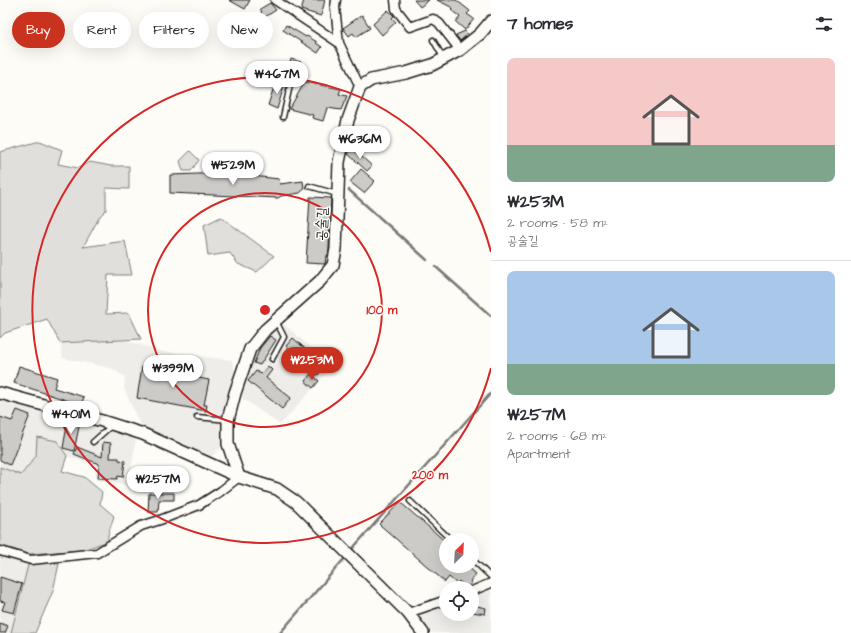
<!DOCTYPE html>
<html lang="en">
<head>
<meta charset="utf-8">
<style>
	body { margin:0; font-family:"Architects Daughter","Poor Story",sans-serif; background:#f7f7f7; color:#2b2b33; height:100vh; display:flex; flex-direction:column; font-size:15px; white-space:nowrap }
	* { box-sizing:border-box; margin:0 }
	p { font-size:13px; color:#7c7c81 }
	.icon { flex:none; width:22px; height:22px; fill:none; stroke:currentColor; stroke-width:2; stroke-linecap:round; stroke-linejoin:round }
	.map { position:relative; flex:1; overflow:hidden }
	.sheet { display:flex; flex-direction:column; background:#fff; width:360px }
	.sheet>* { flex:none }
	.banner { position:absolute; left:12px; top:12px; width:380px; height:36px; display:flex; gap:8px }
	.needle { width:26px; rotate:24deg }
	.tools { position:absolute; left:439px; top:533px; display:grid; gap:8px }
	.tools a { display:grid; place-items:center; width:40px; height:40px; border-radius:50%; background:#fff; box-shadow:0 4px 16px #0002; font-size:20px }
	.price { position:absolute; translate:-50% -34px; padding:0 9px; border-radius:14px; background:#fff; color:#222; font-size:13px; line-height:26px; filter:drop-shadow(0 1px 2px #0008) }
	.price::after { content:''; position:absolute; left:50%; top:24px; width:12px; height:9px; margin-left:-6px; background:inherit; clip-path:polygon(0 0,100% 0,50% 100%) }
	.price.on { background:#c8321e; color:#fff }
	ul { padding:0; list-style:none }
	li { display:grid; align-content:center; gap:8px; height:212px; padding:0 16px }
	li+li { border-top:1px solid #e1e1e2 }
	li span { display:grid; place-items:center; height:124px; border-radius:8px; color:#555 }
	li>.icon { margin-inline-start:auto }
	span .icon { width:72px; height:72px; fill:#fffc; stroke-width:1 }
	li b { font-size:17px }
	h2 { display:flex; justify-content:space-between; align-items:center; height:48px; padding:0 16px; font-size:17px }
	.chip { padding:0 14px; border-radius:18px; background:#fff; box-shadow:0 4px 16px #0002; font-size:14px; line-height:36px }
	.chip.on { background:#c8321e; color:#fff }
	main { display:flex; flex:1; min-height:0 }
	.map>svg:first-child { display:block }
	.built { fill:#eeede9 }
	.green { fill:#e0dfdb; stroke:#7e7e7c }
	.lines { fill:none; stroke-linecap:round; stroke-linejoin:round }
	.stream { stroke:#797876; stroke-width:2.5 }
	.building { fill:#cccbc8; stroke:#1c1c1c }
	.lane-casing { stroke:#1c1c1c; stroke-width:7 }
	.street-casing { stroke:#1c1c1c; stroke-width:11 }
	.secondary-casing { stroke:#1c1c1c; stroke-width:14 }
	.lane { stroke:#fdfcf7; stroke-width:4 }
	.street { stroke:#fdfcf7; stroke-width:8 }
	.secondary { stroke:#fdfcf7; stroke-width:11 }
	.ring { fill:none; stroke:#d62828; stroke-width:2 }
	.labels { text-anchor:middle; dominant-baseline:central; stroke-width:3; stroke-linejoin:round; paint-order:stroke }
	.street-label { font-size:14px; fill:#1c1c1c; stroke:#fdfcf7 }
	.centre { fill:#d62828; stroke:#fdfcf7; stroke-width:2 }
	.ring-label { font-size:12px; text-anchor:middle; font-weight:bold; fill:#d62828; stroke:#fdfcf7; stroke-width:3; stroke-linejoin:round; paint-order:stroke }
</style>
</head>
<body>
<main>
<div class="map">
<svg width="491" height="633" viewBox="0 0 491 633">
	<rect width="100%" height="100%" fill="#fdfcf7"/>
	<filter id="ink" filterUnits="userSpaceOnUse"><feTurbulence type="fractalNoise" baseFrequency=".025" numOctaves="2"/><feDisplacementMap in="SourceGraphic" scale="8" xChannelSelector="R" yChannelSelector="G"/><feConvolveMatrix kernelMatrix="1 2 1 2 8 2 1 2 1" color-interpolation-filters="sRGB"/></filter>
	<g filter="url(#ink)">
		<path class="built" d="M281,322l52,44 -53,59 -39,-28 13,-47z
			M124,340l40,12 68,8 3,13 -14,74 -11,11 -70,-33 -16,-37 1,-11 -14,-9 -48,-10 -3,-15z
			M0,393l39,17 27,6 70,22 -7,47 -33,-5 -1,-14 -28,-10 -10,-15 -19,-4 -2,19 -15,20 -21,-9z
			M0,555l29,6 -18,72h-11z
			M491,586v47h-58l-16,-17 29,-12v10h26v-20z"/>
		<path class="green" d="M40,141l22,9 -4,14 20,4 12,-6 21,4h18v23l-23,-1v22l-6,6 -17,31 42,-6 7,34h-24l-2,39 23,-1 12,26 -81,4 -13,-24 -42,14 -5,5v-186z
			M190,151l9,9 -8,11h-8l-3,-10z
			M221,217l53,39 -17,16 -19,-8 -8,-11 -22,3 -4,-31z
			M37,437l20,4 10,15 -5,15 22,6 18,15 -2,12 14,12 -6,19v6l-25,9 -54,4 -29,-9v-78l21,8 15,-19z
			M29,561l30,3 -6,27 -18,42h-24z"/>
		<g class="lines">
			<path class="stream" d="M349,190l78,70
				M436,267l55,49
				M353,548l138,-155
				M280,633l64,-74"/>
		</g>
		<path class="building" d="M229,0h21l-5,9z
			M304,0h21l-4,16 -20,-6z
			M414,0h15l-9,7z
			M437,0h19l14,11 -3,3 7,5 -9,11 -9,-8 4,-5 -9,-7 2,-2z
			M270,3l6,7 -11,7 -4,6 -2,-2 -6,3 -1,-1 10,-11 -2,-3z
			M388,10l6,6 -2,2 4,4 -14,13 -9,-11z
			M362,15l8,13 -14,9 -3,-4 -4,3 -6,-8z
			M286,25l20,12 1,-1 10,6 -1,1 6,4 -4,6 -35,-23z
			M465,31l3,3 -8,7 -4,-6z
			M291,59l10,3 -5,17 -9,-3z
			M276,81l9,2 -8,26 -9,-4z
			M305,82l36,7 -2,5 8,2 -6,14 -14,-2 -4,13 -11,-3 1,-3 -24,-6z
			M352,148l20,18 -5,5 -19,-17z
			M361,169l14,12 -11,12 -14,-11z
			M226,173l53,6 1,5 23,-3 1,8 -4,4 -19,3 -3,2 -108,-5v-18z
			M310,197l21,1 -2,50 -1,8h-2l-1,8 -19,-1z
			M270,336l6,4 -16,25 -6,-2 6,-15z
			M293,338l32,28 -7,9 -32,-29z
			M19,366l38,12 -3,10 30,9 -3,8 -67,-22z
			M268,366l4,4 -6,8 25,20 -9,11 -34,-28 8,-10 5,3z
			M142,367l67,13 -5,25h3l-1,6 -69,-13z
			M311,374l8,7 -6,7 -8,-7z
			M17,410l13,5 -20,50 -10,-5v-43l12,4z
			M68,420l12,2 -6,29 -11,-3z
			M103,442l8,1 -1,15h9v2l6,1 -2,16 -5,-1 -1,3 -19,-1 1,-14 -25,-10 3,-7 25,10z
			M149,493h25v7h-15l-1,12h-10z
			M400,502l46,40v24h21l9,8 -6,7 2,1 -5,6 -8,-7 -2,3 -8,-7 -4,5 -66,-58z
			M0,577l22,7 -8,29 -12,-3 3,-8 -5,-1z
			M472,605l14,3 -1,6 -13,-2z
			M0,623l8,3 -3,7h-5z"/>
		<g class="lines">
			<defs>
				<path id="lane" d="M433,40l11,19
					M269,75l22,6 -8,36
					M309,186l28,8
					M272,359l12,-22 -8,-16
					M197,417l31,3
					M93,442l18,-16
					M410,501l41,39
					M472,559l19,18"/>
				<path id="street" d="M275,0l64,43 21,44
					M336,0l-1,7 4,36
					M395,0l1,9 14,18 23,-8 6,4 21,27
					M0,551l31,9 66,-7 44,-27 19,-6 39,-15 22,-14 18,-14
					M472,591l19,-8
					M408,613l38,-13"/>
				<path id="secondary" d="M0,393l102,28 41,13 96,43 38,12 19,13 112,111 15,20
					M239,477l-11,-33v-24l7,-27 15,-44 15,-19 55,-49 13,-16 3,-16 3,-87 9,-42 12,-33 11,-7 35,-7 26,-8 28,-15 20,-16 11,-13"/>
			</defs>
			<use href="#lane" class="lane-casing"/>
			<use href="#street" class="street-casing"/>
			<use href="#secondary" class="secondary-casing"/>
			<use href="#lane" class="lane"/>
			<use href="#street" class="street"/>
			<use href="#secondary" class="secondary"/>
		</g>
	</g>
	<g class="ring">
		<circle cx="265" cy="310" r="117"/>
		<path d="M491 368A233 233 0 1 1 491 252"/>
	</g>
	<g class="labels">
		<g class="street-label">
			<text transform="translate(322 224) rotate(-88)">공술길</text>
		</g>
	</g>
	<circle cx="265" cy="310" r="6" class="centre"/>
	<g class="ring-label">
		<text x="382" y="314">100 m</text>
		<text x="430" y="479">200 m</text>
	</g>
</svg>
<div class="tools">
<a><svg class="needle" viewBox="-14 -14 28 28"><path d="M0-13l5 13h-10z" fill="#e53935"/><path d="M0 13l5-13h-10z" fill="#7c7c81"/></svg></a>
<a><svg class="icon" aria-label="locate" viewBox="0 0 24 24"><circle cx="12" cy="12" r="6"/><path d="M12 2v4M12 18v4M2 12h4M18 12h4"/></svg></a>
</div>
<b class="price" style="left:277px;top:95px">₩467M</b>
<b class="price" style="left:360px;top:160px">₩636M</b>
<b class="price" style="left:233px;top:186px">₩529M</b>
<b class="price on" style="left:312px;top:381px">₩253M</b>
<b class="price" style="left:173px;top:389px">₩399M</b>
<b class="price" style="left:71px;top:435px">₩401M</b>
<b class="price" style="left:158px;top:500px">₩257M</b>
<div class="banner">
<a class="chip on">Buy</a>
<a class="chip">Rent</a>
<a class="chip">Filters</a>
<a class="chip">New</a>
</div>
</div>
<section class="sheet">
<h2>7 homes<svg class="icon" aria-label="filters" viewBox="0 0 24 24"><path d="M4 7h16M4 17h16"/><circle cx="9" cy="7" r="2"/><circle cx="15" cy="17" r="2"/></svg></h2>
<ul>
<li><span style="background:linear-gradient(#f6c9c9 70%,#7fa58c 0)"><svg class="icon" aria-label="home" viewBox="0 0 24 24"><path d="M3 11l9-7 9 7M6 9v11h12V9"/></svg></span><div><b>₩253M</b><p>2 rooms · 58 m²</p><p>공술길</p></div></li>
<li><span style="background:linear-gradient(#a9c7e8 75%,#7fa58c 0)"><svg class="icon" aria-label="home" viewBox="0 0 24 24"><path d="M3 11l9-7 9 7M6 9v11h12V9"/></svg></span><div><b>₩257M</b><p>2 rooms · 68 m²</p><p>Apartment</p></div></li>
</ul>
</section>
</main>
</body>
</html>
